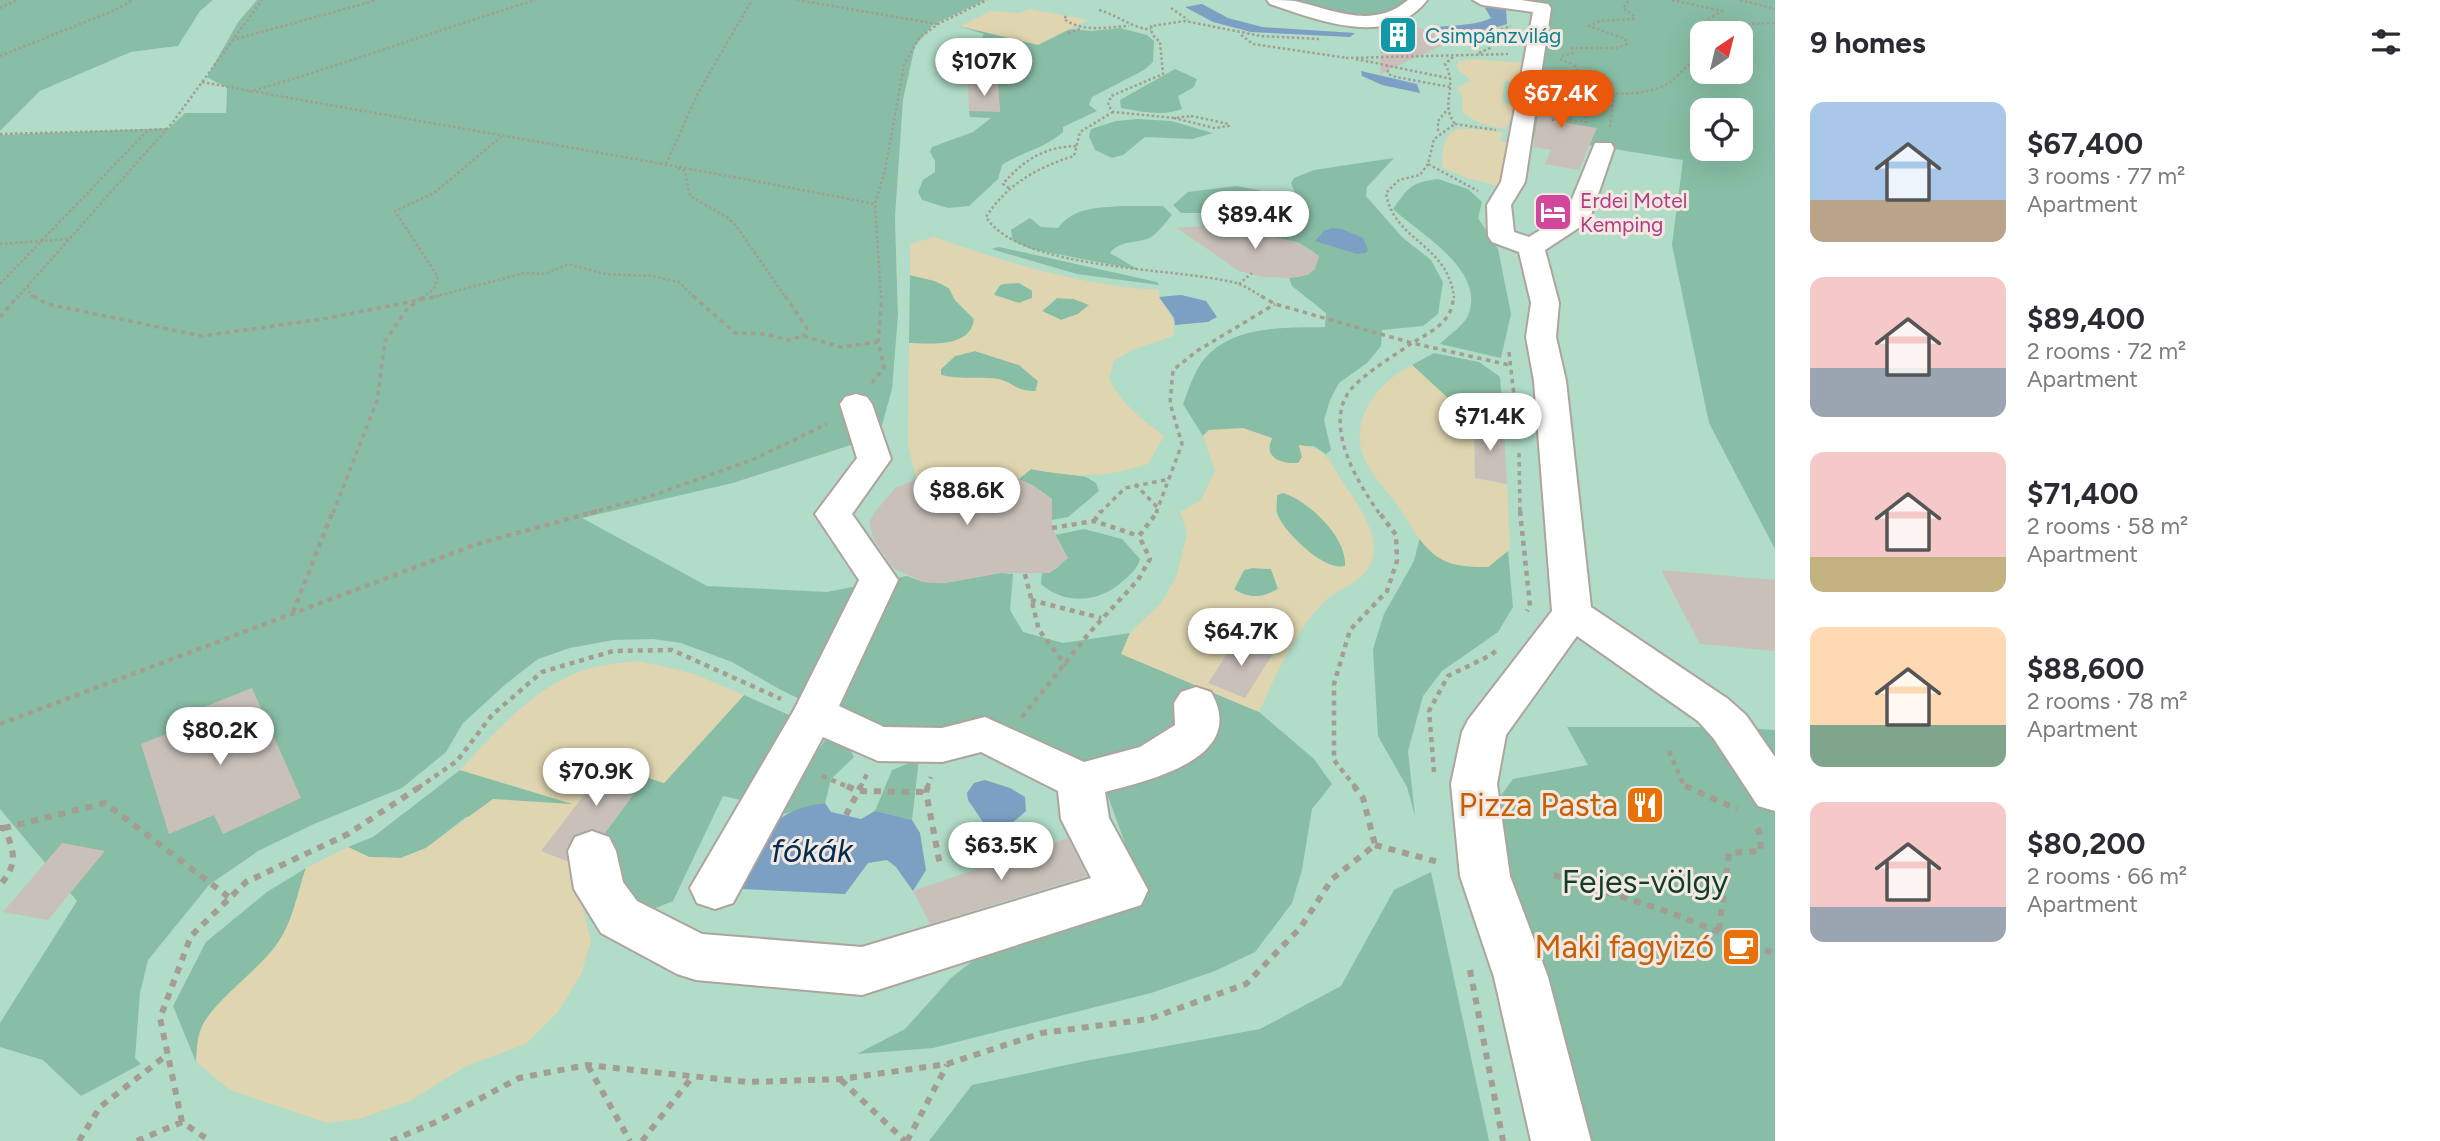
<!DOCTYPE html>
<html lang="en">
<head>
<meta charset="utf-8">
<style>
	body { margin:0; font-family:Figtree,sans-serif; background:#f2f2f3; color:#2b2b33; height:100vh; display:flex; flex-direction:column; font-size:26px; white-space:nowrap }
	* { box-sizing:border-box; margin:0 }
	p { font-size:23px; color:#7c7c81 }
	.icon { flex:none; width:38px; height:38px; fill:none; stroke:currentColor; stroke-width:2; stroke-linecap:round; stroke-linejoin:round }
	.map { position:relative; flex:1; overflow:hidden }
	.details { display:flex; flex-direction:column; background:#fff; width:665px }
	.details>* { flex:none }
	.needle { width:46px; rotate:35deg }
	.tools { position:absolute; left:1690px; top:21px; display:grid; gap:14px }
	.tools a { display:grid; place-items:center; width:63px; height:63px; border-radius:14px; background:#fff; box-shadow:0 7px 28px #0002; font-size:35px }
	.price { position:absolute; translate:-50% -60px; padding:0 16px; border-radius:24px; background:#fff; color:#222; font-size:23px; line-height:46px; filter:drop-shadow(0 2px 4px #0008) }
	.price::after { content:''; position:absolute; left:50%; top:42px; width:21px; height:16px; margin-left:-10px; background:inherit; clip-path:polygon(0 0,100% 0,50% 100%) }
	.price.on { background:#ea580c; color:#fff }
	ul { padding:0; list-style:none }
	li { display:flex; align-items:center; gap:21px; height:175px; padding:0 35px }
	li span { display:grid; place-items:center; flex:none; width:196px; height:140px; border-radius:14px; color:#555 }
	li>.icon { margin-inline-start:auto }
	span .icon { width:84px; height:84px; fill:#fffc; stroke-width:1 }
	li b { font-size:30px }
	h2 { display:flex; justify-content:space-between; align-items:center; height:84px; padding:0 35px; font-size:30px }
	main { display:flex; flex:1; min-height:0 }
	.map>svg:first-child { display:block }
	.green { fill:#b1dcc7; fill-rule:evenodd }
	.forest { fill:#88bea5; fill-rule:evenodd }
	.sand { fill:#dfd5b0; fill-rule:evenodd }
	.water { fill:#7c9fc4 }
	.building { fill:#cac0ba }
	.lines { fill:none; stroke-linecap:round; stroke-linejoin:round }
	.minor-casing { stroke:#aea49e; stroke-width:4 }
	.path-far3 { stroke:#a49c97; stroke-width:2.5; stroke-dasharray:2.5 2.5; stroke-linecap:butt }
	.path-far2 { stroke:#a49c97; stroke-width:3.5; stroke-dasharray:4.5 4.5; stroke-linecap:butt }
	.path-far1 { stroke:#a49c97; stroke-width:4.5; stroke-dasharray:5 5; stroke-linecap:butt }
	.path { stroke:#a49c97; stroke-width:6; stroke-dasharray:7 7; stroke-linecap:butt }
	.minor { fill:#fff; fill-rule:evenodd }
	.labels { text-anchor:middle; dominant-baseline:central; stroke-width:6; stroke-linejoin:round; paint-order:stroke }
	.far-culture-label { font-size:21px; fill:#0d838f; stroke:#f4e9e2; text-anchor:start }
	.far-hotel-label { font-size:21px; fill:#b23c85; stroke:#f4e9e2; text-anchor:start }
	.near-food-label { font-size:32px; fill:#c56008; stroke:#f4e9e2; text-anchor:end }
	.near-park-label { font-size:32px; fill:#103e2c; stroke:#f4e9e2 }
	.near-water-label { font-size:33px; font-style:italic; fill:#042c50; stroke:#f4e9e2 }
</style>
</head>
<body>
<main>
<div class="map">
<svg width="1775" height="1141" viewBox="0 0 1775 1141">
	<rect width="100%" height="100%" fill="#e6dcd5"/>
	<path class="green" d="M213,0h44l-19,22 -30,54 19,12 -1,25h-41l-16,15 -169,7v-4l40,-40 91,-39 46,-6 23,-35z
		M985,0h309l14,6 106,-6h288l73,52 -72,58 -14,36 86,17v978h-1775v-401l581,-223 152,-34 146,-47 19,-121 -3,-97 8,-118 12,-54 18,-21zM1703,33h38v39h-38z"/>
	<path class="forest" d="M0,0h213l-13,11 -22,35 -47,6 -91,39 -40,40z
		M257,0h728l-52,25 -18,21 -12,54 -8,118 3,97 -6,74 -13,47 -146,47 -151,35 125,68 120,6 80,-16 16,6 22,1 55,-10 13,1 -3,36 13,22 40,11 67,-10 -8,21 137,58 55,47 18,25 -20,25 -10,61 -10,33 -37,49 -40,19 -64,22 -218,55 -76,6 48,-25 46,-51 33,-26 161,-54 -43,-118 -85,-42 -142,-3 -94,-45 -49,-28 -51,-19 -28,-4 -40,1 -43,8 -32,11 -31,24 -44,40 -17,29 -44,36 -88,36 -56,27 -49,34 -61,75 -8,33 -5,65 6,6 -60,32 -38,-36 -43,-13v-24l77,-122 -77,-92v-674l169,-7 16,-15h41l1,-25 -20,-11 31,-55z
		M1294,0h120l-24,19c-32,-1 -66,-5 -96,-19z
		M1493,0h282v549l-66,-126 -37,-178 11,-85 -158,-25 24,-130zM1703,33h38v39h-38zM1703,110h38v39h-38z
		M970,21l122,10 28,-3 27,7 7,6 -1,21 -9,8 -52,27 -3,8 8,6 -34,16v5c-18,16 -41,20 -61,33l-4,14 -29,27 -21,2 -26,-8 -4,-8 5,-12 12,-8v-11l-5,-9 2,-5 41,-15 18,-14 -21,-1 -1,-6h31l-3,-27 -29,-1 -2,-3h19l6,-6v-9l-31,-8c8,-10 19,-11 24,-23l-25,-8z
		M1175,69l22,10 -3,8 -16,9 4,13c-19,8 -42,2 -61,-1l-1,-8z
		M1138,119l33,2 42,12 -21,6 -47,-2 -22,18 -11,3 -17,-8 -6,-14 2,-7 25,-8z
		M1394,158l-27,29 -1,9 36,41 29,23 12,22 -5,32 -15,12 -41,4 -1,16 -14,17 -28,20 -9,17 -6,20 7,30 -5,4 -12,-8h-15l3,11 -4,7c-17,0 -36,-6 -26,-26l-63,-8 -6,6 -20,-32c7,-18 13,-39 28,-52 30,-27 77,-24 114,-25l1,-14 -34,-27 -3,-8c15,-2 32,-4 26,-25l-16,-10 -28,-7 20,-29 -1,-5 7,-4 -6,-15 3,-5 20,-8z
		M1438,179l30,10 14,13 -4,16 20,31 13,65 -10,44 -61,-14c8,-8 26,-20 29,-31 15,-44 -49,-79 -76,-104 16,-22 17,-26 45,-30z
		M1237,186l46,9 -20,26 -43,-8h-39l-8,-8 15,-13z
		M1122,206h41l9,9c-7,8 -15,20 -25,24 -15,5 -26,1 -37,14l29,17 -108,-21 -18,-8 -2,-11 19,-12 11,9 17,1c16,-21 39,-20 64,-22z
		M999,247l158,35 2,3 -82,-11 -86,-25z
		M910,275l25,6 14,7 6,12 19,19c-3,29 -43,25 -65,24z
		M1019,283l13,8v7l-13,5 -25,-8 7,-11z
		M1057,298l17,1 16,6 -12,9 -17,6 -19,-9z
		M975,351l44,14 19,16 -3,11 -18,-2 -10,-8 -11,-3 -35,1 -20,-5v-6l14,-13z
		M1434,353l45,9 21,15 4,51 -30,-6 -62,-57z
		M1031,469l55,8 10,6 3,8 -31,26 -16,3v-21l-18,-13 -15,-7z
		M1283,493c25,7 65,45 62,73 -20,6 -59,-32 -67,-50 -3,-6 -1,-15 -1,-22z
		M1084,529l38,10 18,20c-3,10 -9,15 -17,22 -24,22 -58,24 -82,3l1,-11c11,0 20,-7 24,-18l-11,-20z
		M1420,537l5,8 63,22 20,-16 5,56 -15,25 -56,39 -19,25 -15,55 7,65 -8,-29 -29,-51 -5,-87 11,-35 30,-53z
		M1252,568l19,1 8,19c-16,10 -29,11 -45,2l10,-20z
		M744,695l54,24 -53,82 -22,-5 -50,105 -22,9 -26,-9 -20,-68 41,-56 18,6z
		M1567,727h163l45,3v411h-184l-81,-259 -19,-73 22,-30 75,-14z
		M831,732l16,11 7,14 -23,22 -6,24 -42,11 7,-25z
		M919,759l-7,61 -37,-9 17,-41z
		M460,770l117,34 -111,13 -40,31 -25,10 -32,-1 -21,-10 25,-10z
		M306,868c-9,26 -13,54 -29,76 -18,27 -65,57 -76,85 -4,10 -4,23 -5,33l-23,-56 33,-64 61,-50z
		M1431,872l58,269h-560l43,-56 113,-24 175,-32 81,-43 53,-96z"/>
	<path class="sand" d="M1030,9l58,11 -50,25 -79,-19 32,-15 28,2z
		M1471,59l54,4 -1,20 -19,-2 -3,22 20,3v15l-13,-2 -3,10c-18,-3 -31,-6 -44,-17v-16l-5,-8 14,-8 -13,-10 -1,-5 2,-4z
		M1476,129l27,3 -3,9 11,2 -8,44 -36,-9 -24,-10c-2,-10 0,-31 10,-37 6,-3 17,-2 23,-2z
		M934,237c73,26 147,48 225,53 0,19 19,19 14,46l-41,14 -18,11 -5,18c12,24 34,41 55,57l-16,28c-46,14 -70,14 -117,5l-12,10c-33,-15 -70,-13 -103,0l-8,-35 1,-101c22,1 62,5 65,-24l-19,-19 -6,-12 -14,-7 -25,-6v-31zM1019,283l13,7v8l-13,5 -25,-8c4,-14 12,-11 25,-12zM1057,298l17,1 15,6 -11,9 -17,6 -19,-9zM975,351l44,14 19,16 -2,10c-22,0 -21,-8 -38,-12 -18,-3 -35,1 -57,-4v-6l14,-13z
		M1412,365l62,57 1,56 32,6 3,65 -22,18c-16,0 -33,0 -47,-8 -18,-10 -30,-33 -41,-50 -10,-14 -23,-28 -32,-43 -24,-41 8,-83 44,-101z
		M1243,428l29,10c-9,20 9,26 26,25l4,-6 -3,-12c30,3 30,17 45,39 13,19 34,48 29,72 -6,27 -33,30 -49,46 -31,32 -47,71 -65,110l-138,-58 9,-21 30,-29 16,-26 11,-45 -7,-21 21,-12 14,-29 -12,-35 6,-6zM1283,493c25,7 65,45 62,73 -20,6 -59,-32 -67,-50 -3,-6 -1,-15 -1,-21zM1252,568l19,1 7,20c-15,9 -29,10 -44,0l10,-19z
		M640,661l54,13 50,21 -80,88 -56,-19 -66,87 39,15 -1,30 11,46 -10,32 -23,38 -32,32 -60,22 -56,35 -51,18 -32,4 -97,-33 -34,-28c1,-10 1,-24 5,-33 10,-26 59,-60 76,-85 16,-22 20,-50 29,-76l42,-21 21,10 32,1 25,-10 67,-49 79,5 -112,-34c33,-36 70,-78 116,-97 21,-8 43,-10 64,-12z"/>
	<path class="water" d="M1202,4l26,14 34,9 93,6 -5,4 -99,-5 -38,-10 -28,-15z
		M1489,5l17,5 1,14c-20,7 -60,12 -81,6 21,-7 45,-2 65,-12l-6,-10z
		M1361,71l56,13 3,9 -38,-8 -20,-9z
		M1332,228l10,1 21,9 5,12 -2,3 -9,1 -42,-13 9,-10z
		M1181,295l25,6 11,16 -9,5 -33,3 -1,-7 -15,-21z
		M985,780l25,8 15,9 1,14 -15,13 8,14 -22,15 -22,-15 10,-13 -17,-25 -1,-7 7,-10z
		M825,803l6,9 30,7 14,-8 37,9 8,13 6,37 -13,21 -17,-24 -9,-7 -19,3 -23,31 -104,-5c18,-50 26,-78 84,-86z"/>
	<path class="building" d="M1407,24l49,15 -76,35 2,-46z
		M968,83l30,1 2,28 -31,-1z
		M1542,85l29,4 -5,34 31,5 -18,42 -34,-6 6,-14 -18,-3z
		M1216,225l14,1 69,17 20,13 -4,13 -7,6 -19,3 -26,-1 -24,-6 -62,-43z
		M1474,422l30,6 3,56 -32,-6z
		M963,468l45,6 26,12 18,14v28l16,30 -18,15h-49l-56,10 -22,-1 -30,-14 -19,-28 -5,-18 6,-10 20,-24 39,-16z
		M1661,570l114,10v71l-75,-7z
		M1238,637l36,15 -29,46 -37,-15z
		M252,688l49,110 -78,36 -9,-19 -45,19 -28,-90 43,-17 -5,-10z
		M608,764l38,13 -41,56 -14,-4 -18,7 -7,14 1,11 -26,-10z
		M1068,838l19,38 -157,48 -17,-33z
		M62,843l43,8 -57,69 -45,-8z"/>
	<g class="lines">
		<defs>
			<path id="minor" d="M1267,0c9,0 19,0 28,1 38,9 78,29 113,-1h19c-37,49 -110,20 -157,4z
				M1473,0h48l27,4 3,4 -26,174 -14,23 3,27 15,5 37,-23 29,-71h16l3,5 -24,70 -4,5 -41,27 14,53 -3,34 10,44 25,226 137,92 18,16 29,42v54l-17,-5 -44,-67 -16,-18 -121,-85 -71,99 -9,49 13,92 38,101 43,164h-60l-37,-164 -34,-101 -9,-92 11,-52 6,-12 84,-109 -18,-230 -8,-44 5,-34 -12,-51 -27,-10 -4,-6 -1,-31 14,-23 32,-170 -51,-7z
				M856,394l11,3 5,7 19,55 -39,55 46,66 -59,126 45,21 58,1 43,-11 99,45 56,-15 35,-22 -1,-22 7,-11 15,-5 15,5c38,66 -61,88 -106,100l4,26 39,72 -7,15 -279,90 -166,-15 -19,-6 -76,-41 -27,-44 -6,-38 7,-14 17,-6 17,6 7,14 7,31 14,19 65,33 160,13 229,-69 -30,-59 -3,-28 -77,-39 -39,10 -64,-1 -55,-24 -90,166 -18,6 -18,-6 -7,-15 104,-178 65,-130 -44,-66 42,-56 -17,-54 5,-7z"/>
		</defs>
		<use href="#minor" class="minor-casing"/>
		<path class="path-far3" d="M797,0l140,24
			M1672,0l50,11 -29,17 10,7
			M1740,0l35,9
			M0,8l18,-8
			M1171,8l17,12
			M1099,10c21,6 28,16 52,20
			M1066,16l-2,3c19,14 43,8 65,7
			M1747,24l28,-1
			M1068,33l12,-4
			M1241,35l12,9 94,14
			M1450,37l38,-3
			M232,40l145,-40
			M1479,53l11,-5 -2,-14 23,-8
			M0,56l115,-46 18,-10
			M1562,56l11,-3 -1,-5h44l11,-4 -2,-5 -36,-13 11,-5 33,-2 2,-2 -12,-9 6,-8
			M1453,57l-8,7c14,25 -6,38 10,60l-21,15 -6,25 50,27
			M1346,58l162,-4
			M1356,59l96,20
			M1560,59l14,6c4,4 4,11 7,14 17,22 68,16 88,4 12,-8 16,-20 31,-21l3,-5
			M1387,65l1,9 8,3 54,10
			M202,82c224,41 449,78 673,122
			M249,92c97,-28 191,-63 287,-92
			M1113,112l-33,20 -6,24c-36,11 -67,28 -88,61 34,54 190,50 250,66 10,3 19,10 29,15
			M1191,116l38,8v2l-15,2 -40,-10z
			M1174,118l-61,-6 -5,-7 3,-9 52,-22 -3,-32 -8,-8 -1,-8 34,-5 76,15 58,3
			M1553,121v-3l33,4v-39
			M1455,124l41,6
			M1610,127l4,-34
			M1438,131v-10l10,-12
			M0,134l146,-4
			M666,164l32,-71 54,-93
			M1428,164l-8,11 -21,5 -13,13c8,49 62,50 68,105
			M678,168l7,3 5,25 38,22 9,9 49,71
			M1009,188l-6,-4c20,-24 43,-38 75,-38
			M0,244l69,-5
			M0,284l148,-154 19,-1
			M1239,284l13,-11
			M28,286l2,9 6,3
			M17,298l156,-176 89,-122
			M422,298l12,-9 4,-12 -43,-66 39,-18 67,-56
			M430,298l94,-25 21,1 23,-10 37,10 47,2 27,6 16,16
			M881,298l-6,-94 10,-34 19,-105 15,-27 19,-14 49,-24"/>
		<path class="path-far2" d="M33,296l14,8 155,32 121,-17 116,-23
			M693,296l42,37 31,1 22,6 15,-4 38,11 37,-5
			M785,296l22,32 -4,8
			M1261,296l14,8 137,39c19,-11 42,-22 41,-47
			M0,317l18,-21
			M1509,352l7,61
			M872,383l12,-16 -6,-25 4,-46
			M1519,453l1,60
			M1135,484l24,25
			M333,513l44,-112 8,-60 22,-32 17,-13
			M590,513l61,-17 101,-36 75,-36
			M1100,513l25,-25 45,-9
			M1156,513l26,-69 -12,-41 3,-33 24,-19 78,-47
			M1379,513c-22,-31 -60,-94 -24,-128 16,-16 39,-29 57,-42l97,22"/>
		<path class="path-far1" d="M1520,511l10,95 -3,5
			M1094,521l7,-10
			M1052,528l42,-7 45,15
			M1025,574l14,56 27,36
			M1031,600l70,18
			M293,612l40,-101
			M1022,717l68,-85 48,-52 12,-21 -11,-23 19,-25
			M0,724l477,-180 120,-33
			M1669,751l15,35 5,2
			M1434,772l-5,-61 19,-35 43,-21 8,-7
			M822,776l29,12
			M418,788l39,-27 35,-46 50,-43 71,-21 59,-1 109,49
			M860,788l7,-14
			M927,788l4,-11
			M1356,788l-22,-28v-76l16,-54 37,-39 10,-30 -1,-26 -18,-24"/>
		<path class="path" d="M847,786l11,5 68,1
			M928,786l-2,6 14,73
			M1685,786l52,23
			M846,815l15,-29
			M0,828h4c11,24 14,36 -4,57
			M4,828l101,-25 125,95
			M1375,845l67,18
			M1554,875l112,36 109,43
			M1719,930l10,-77 32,-2 -2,-20 -5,-6
			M1470,970l33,171
			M588,1066l42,75
			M841,1080l64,61
			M182,1122l-22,-104 31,-82 55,-54 102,-48 73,-48
			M79,1141l21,-34 68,-53
			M137,1141l45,-19 28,19
			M391,1141l45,-19 83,-44 68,-13 160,17 94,-3 106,-15 95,-31 107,-14 97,-35 55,-57 31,-48 43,-34 -12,-47 -9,-12
			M642,1141l51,-65
			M907,1141l40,-76"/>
		<use href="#minor" class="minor"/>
	</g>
	<defs>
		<symbol id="building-square" viewBox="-11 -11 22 22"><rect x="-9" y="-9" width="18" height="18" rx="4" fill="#0f9aa8" stroke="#f4e9e2"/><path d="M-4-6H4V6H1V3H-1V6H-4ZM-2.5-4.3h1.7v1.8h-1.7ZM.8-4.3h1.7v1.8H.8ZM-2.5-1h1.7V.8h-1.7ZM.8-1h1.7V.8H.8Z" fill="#fff"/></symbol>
		<symbol id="hotel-square" viewBox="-11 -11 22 22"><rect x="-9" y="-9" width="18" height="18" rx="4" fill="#d1479c" stroke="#f4e9e2"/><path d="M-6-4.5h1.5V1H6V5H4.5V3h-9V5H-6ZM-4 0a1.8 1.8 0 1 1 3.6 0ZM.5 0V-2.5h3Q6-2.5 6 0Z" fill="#fff"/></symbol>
		<symbol id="restaurant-square" viewBox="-11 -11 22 22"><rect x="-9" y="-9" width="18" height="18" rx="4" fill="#e8710a" stroke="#f4e9e2"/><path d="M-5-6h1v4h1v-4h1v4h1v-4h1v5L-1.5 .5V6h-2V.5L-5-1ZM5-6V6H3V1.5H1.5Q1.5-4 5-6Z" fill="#fff"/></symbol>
		<symbol id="cafe-square" viewBox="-11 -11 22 22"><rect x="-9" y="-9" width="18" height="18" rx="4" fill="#e8710a" stroke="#f4e9e2"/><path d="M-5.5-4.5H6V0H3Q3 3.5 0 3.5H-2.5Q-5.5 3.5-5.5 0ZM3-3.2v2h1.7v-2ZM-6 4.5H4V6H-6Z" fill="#fff"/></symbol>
	</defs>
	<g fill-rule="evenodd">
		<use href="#building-square" x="1376" y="13" width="44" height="44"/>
		<use href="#hotel-square" x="1531" y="190" width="44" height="44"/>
		<use href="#restaurant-square" x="1623" y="783" width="44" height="44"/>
		<use href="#cafe-square" x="1719" y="925" width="44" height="44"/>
	</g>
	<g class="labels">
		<g class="far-culture-label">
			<text x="1425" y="35">Csimpánzvilág</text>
		</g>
		<g class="far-hotel-label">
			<text x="1580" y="200">Erdei Motel<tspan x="1580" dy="24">Kemping</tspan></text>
		</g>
		<g class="near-food-label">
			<text x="1618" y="805">Pizza Pasta</text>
			<text x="1714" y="947">Maki fagyizó</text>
		</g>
		<g class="near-park-label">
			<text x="1645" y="882">Fejes-völgy</text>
		</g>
		<g class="near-water-label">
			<text x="812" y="850">fókák</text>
		</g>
	</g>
</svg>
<div class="tools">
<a><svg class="needle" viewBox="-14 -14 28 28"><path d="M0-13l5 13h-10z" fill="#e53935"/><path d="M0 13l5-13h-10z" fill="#7c7c81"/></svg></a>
<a><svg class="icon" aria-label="locate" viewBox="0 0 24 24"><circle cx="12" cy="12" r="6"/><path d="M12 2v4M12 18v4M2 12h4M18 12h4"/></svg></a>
</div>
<b class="price" style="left:984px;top:98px">$107K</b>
<b class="price on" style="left:1561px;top:130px">$67.4K</b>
<b class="price" style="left:1255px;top:251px">$89.4K</b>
<b class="price" style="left:1490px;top:453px">$71.4K</b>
<b class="price" style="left:967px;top:527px">$88.6K</b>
<b class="price" style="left:1241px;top:668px">$64.7K</b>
<b class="price" style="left:220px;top:767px">$80.2K</b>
<b class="price" style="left:596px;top:808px">$70.9K</b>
<b class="price" style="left:1001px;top:882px">$63.5K</b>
</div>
<section class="details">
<h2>9 homes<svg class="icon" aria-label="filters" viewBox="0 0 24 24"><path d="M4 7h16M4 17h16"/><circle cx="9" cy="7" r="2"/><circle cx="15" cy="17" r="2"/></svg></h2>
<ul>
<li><span style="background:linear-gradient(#a9c7e8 70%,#b9a48a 0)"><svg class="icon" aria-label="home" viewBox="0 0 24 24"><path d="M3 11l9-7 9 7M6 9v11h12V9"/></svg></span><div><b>$67,400</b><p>3 rooms · 77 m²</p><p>Apartment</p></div></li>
<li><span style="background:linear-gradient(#f6c9c9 65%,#9aa5b1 0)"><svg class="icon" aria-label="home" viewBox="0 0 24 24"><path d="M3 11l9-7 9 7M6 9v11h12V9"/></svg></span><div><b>$89,400</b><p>2 rooms · 72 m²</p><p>Apartment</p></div></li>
<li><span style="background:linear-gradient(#f6c9c9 75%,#c2b280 0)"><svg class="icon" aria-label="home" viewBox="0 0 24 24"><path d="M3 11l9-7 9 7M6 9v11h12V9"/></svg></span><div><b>$71,400</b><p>2 rooms · 58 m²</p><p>Apartment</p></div></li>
<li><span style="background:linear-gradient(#ffd9b3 70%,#7fa58c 0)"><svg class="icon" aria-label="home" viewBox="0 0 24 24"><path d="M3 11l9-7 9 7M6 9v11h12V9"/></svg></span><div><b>$88,600</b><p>2 rooms · 78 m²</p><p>Apartment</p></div></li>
<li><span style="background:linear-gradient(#f6c9c9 75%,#9aa5b1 0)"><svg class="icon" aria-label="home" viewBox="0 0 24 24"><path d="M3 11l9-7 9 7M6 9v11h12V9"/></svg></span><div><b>$80,200</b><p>2 rooms · 66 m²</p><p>Apartment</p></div></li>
</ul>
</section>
</main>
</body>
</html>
